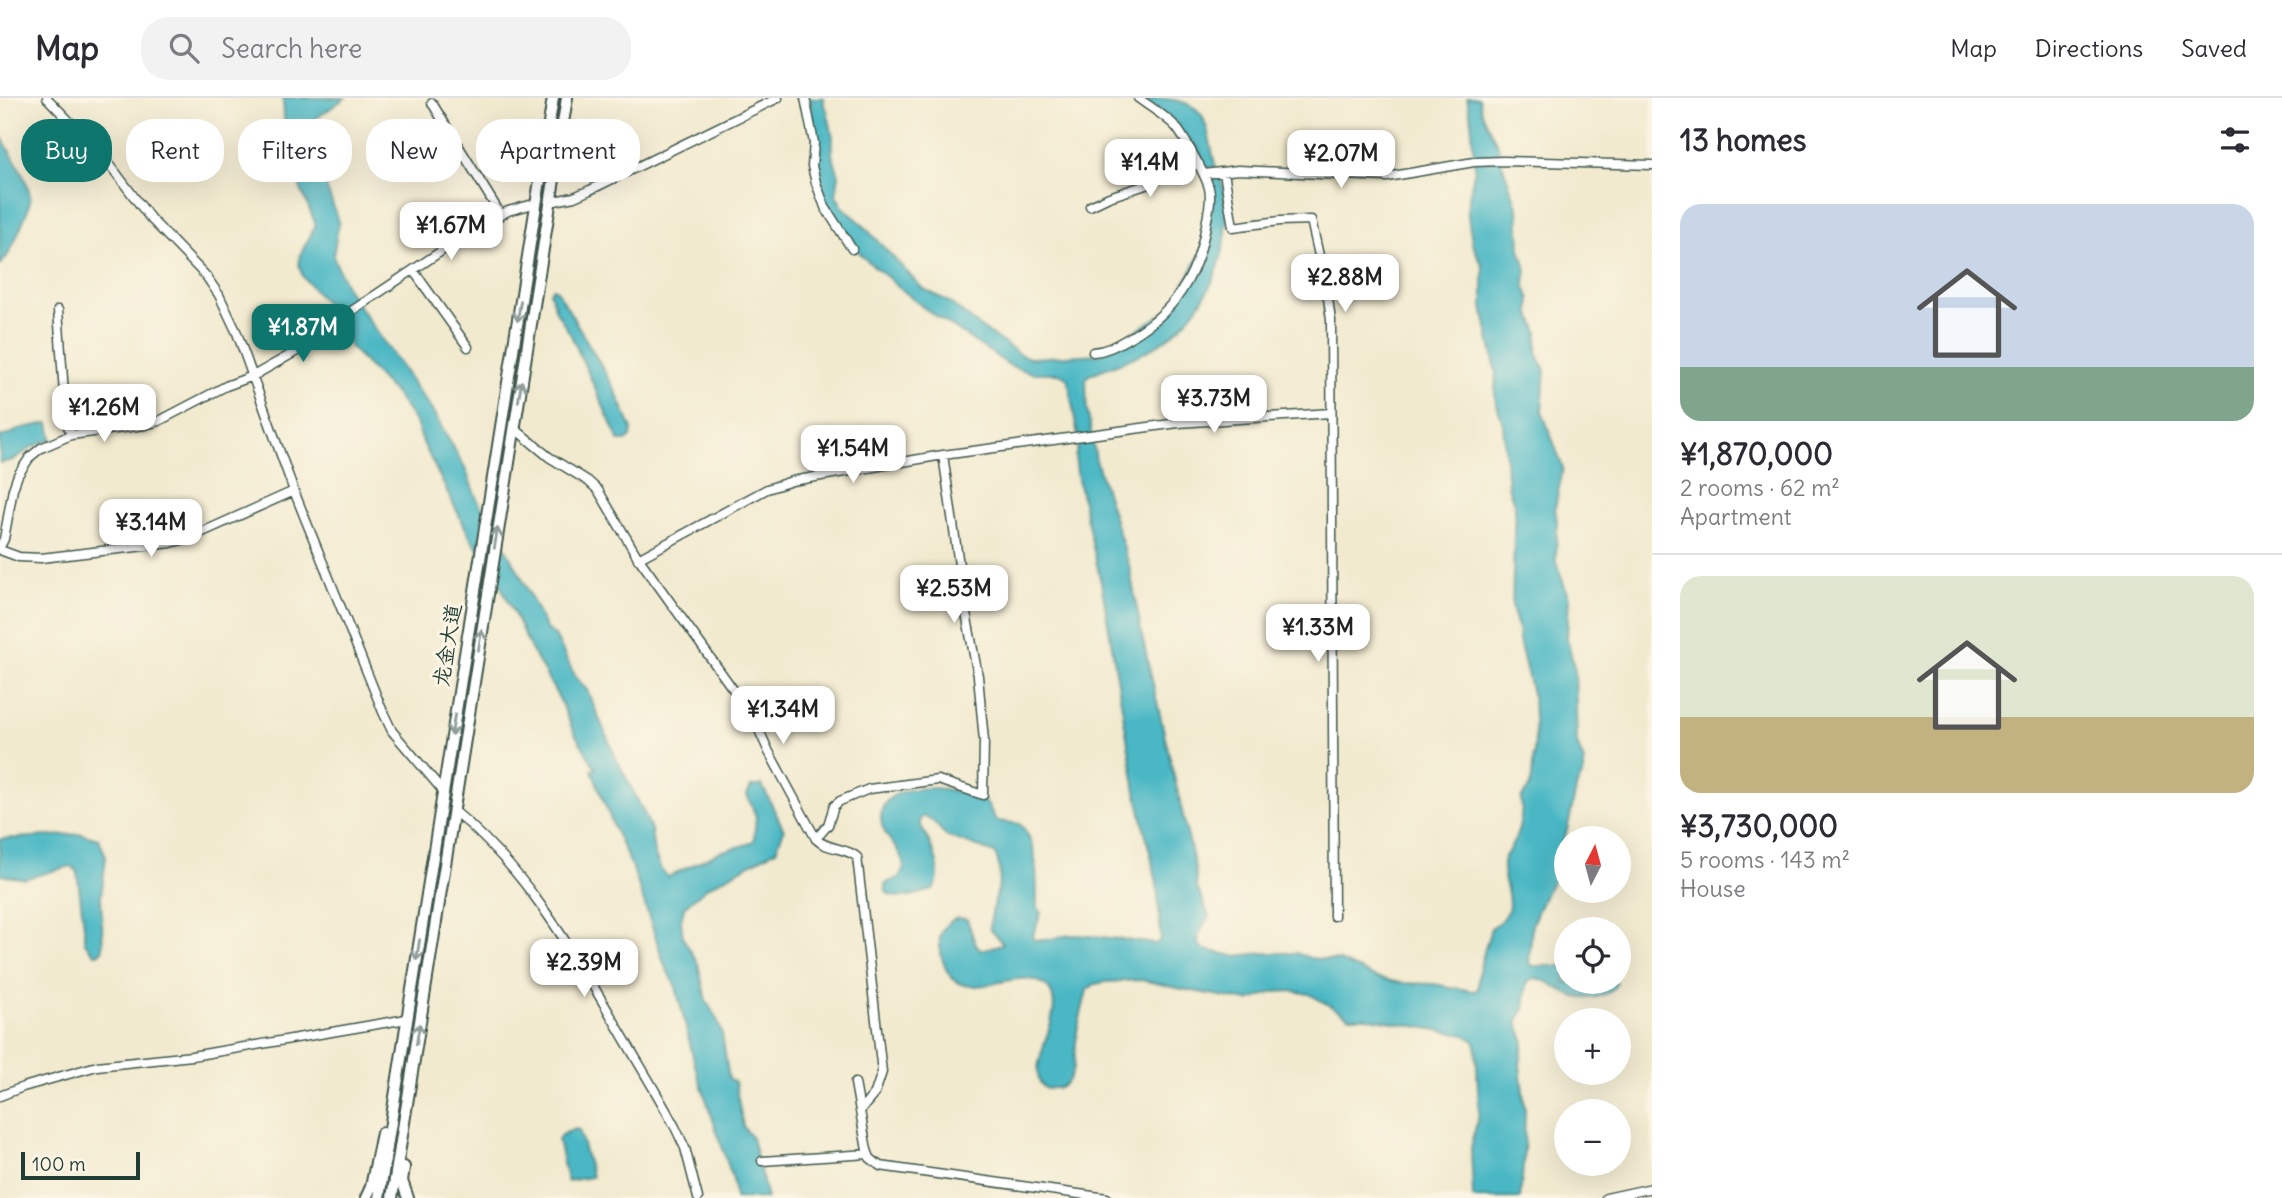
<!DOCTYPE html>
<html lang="en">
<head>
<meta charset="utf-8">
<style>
	body { margin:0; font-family:Delius,"LXGW WenKai TC",sans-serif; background:#f2f2f3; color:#2b2b33; height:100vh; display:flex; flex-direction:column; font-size:26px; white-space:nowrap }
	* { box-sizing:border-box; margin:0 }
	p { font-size:23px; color:#7c7c81 }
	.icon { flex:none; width:38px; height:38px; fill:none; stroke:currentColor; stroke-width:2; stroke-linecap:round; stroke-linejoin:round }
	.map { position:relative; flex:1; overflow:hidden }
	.sheet { display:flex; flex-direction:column; background:#fff; width:630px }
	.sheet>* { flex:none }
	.banner { position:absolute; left:21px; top:21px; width:665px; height:63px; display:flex; gap:14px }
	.needle { width:46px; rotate:6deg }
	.tools { position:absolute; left:1554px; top:728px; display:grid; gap:14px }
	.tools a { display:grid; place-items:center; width:77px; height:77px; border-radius:50%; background:#fff; box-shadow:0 7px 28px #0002; font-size:35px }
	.scale { position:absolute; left:21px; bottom:18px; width:119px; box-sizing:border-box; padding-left:7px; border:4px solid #1f3d34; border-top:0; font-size:19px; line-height:24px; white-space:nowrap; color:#1f3d34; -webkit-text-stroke:5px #fcf5e5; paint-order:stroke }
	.price { position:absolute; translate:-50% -60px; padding:0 16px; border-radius:14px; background:#fff; color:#222; font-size:23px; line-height:46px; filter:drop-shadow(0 2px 4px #0008) }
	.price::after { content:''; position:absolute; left:50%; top:42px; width:21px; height:16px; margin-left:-10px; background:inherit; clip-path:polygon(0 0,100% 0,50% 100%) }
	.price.on { background:#0f766e; color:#fff }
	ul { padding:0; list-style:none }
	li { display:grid; align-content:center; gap:14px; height:371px; padding:0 28px }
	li+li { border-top:2px solid #e1e1e2 }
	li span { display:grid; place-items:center; height:217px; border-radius:21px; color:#555 }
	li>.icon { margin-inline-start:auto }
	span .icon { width:126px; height:126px; fill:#fffc; stroke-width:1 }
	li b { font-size:30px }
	h2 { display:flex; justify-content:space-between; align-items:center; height:84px; padding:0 28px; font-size:30px }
	.pill { padding:0 24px; border-radius:28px; background:#fff; box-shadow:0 7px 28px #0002; font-size:24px; line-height:63px }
	.pill.on { background:#0f766e; color:#fff }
	header { display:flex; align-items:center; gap:42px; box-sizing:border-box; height:98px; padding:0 35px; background:#fff; border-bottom:2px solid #e1e1e2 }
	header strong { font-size:33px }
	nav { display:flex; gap:38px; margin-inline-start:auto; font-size:24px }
	.search { width:490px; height:63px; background:#f2f2f3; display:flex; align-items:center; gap:18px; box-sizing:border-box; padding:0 24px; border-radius:28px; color:#7c7c81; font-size:26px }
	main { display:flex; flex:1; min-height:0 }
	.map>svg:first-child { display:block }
	.water { fill:#49b7c4; stroke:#347a7c; stroke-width:2 }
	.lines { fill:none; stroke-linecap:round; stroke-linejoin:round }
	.minor-casing { stroke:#3f574b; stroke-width:11 }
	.major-casing { stroke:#3f574b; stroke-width:14 }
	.minor { stroke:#fff; stroke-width:8 }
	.major { stroke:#fff; stroke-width:10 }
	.oneway { stroke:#8f9e9a }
	.labels { text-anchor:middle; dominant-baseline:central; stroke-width:6; stroke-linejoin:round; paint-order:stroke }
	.street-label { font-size:21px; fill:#1f3d34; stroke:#fcf5e5 }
</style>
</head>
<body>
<header>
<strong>Map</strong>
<div class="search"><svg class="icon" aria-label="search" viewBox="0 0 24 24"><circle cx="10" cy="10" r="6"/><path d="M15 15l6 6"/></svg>Search here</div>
<nav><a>Map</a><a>Directions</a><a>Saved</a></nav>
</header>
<main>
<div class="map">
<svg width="1652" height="1100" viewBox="0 0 1652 1100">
	<rect width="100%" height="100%" fill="#fcf5e5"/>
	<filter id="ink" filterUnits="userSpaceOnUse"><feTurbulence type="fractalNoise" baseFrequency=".0143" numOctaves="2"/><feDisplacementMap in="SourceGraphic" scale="14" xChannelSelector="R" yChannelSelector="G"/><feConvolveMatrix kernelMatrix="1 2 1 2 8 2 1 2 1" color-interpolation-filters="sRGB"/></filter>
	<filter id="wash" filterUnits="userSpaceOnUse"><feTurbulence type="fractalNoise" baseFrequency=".00686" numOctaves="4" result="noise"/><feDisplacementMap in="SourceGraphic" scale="28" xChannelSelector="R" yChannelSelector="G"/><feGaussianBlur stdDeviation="1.57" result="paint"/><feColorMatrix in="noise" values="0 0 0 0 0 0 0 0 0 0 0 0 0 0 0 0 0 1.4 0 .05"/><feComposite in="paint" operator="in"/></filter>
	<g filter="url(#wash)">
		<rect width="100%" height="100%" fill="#f2eacf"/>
		<path class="water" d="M283,0h62l-34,24 -4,5 1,9 31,86 -6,34 14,33 86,123 32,56 11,29 43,75 27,57 9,7 20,40 12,14 29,68 28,55 7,17 3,23 7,17 7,7 51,-25 29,-8 6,-4 2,-24 -9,-21 4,-8 11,-2 22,45 -8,20 -70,38 -22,19 -3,14 2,17 15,25 8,38 11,18 5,15 7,45 6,3 8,44 9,12 15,60h-32l-2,-18 -37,-111 -20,-82 -11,-21 -32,-97 -19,-41 -22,-58 4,-1 -22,-37 -14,-32 -29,-51 -33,-69 -28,-43 -46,-92 -8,-22 -20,-28 -46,-48 -16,-34 -31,-36 -4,-11 1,-11 16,-30 -30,-72z
			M809,0h15v8l3,4 6,27 -1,17 7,21 -3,20 6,11 18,16 62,66 27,14 34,27 38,26 9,3 70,-4 71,-46 35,-65 7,-47 -3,-17 11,-2c3,18 7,37 5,55 -5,46 -31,91 -72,115 -20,13 -43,18 -65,28l-3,5 1,29 9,51 33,105 13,71 53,232 2,20 12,28 -10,18 -1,10 7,6 30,6 30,-3h31l14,5 30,3 37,17 25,5 31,1 40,7 5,-1 1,-20 12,-42c34,-18 9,-41 12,-66 1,-6 5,-9 8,-15 9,-15 12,-31 10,-48l9,-13 2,-9 3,-39 -2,-40 -14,-58 -1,-13 -6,-19 3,-102 -7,-19 -5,-63 -8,-26 1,-26 -13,-65v-40l-11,-24 -4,-27v-14l7,-33 -4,-50 -4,-21h12l2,13 18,37v7l19,54 2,40 6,20 -1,18 5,12v14l8,19 -1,20 8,19 -3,40 21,57 -8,40 2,14 -1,40 13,36 -2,40 8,33 2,72 7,19v10l-7,13 -10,46 -7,16 5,11v6l-19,28 -14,32 -3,40 5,2h32v16h51c-5,15 -29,19 -44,14 -15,-5 -23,-17 -40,-18l-6,5 -3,26 -7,13 7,18 -4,25 5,46 -1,46 -4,41h-47l-2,-50 8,-36 -3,-67 -3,-5 -8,-5 -100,-18h-15l-41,-23 -16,-3 -20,1 -25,9 -66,-12 -40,-9 -36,2 -11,2 -8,6 -10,41 -3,35 -5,14 -7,7 -15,2c-31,-15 28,-81 -2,-104 -29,-22 -80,24 -99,-16 -4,-9 -7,-22 -6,-32 2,-9 9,-16 17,-19l10,1 8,24 6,7 22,-6 -13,-15c0,-27 18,-47 5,-76l-49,-17 -13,-15 -9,-5 -4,3v5c9,19 27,45 13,66 -14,4 -36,12 -47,2l-1,-8 15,-7 4,-10c-2,-19 -22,-29 -23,-48 -2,-43 83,-34 105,-16 5,5 6,13 11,18l23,3c20,21 16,55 17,82l4,7 -8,22 1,5c13,2 26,-5 39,-5 28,1 55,5 83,9l5,-5 -4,-56 -21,-91 -34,-205 -24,-107 -3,-23 4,-14 -11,-64 -9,-6h-26l-22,-7 -87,-58 -62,-52 -23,-31 -18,-32z
			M1142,0c19,0 52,0 61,20 7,15 8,33 13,49l-10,1 -31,-46z
			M0,36c9,17 31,47 30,66 -1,10 -7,21 -11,31 -5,12 -10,25 -19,34z
			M553,190l4,2 57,98 18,41 -1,8 -5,4h-7l-48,-106 -15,-24 -6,-19z
			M49,325l3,16 -18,7 -21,14 -13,3v-27h5l18,-8z
			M81,736l18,5 7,18 -5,39 2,53 -5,5h-3l-11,-12v-16l-7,-55 -6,-5 -47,13 -24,-4v-36z
			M574,1031l5,1 13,47 -25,4 -9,-41 3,-5z"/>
	</g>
	<g filter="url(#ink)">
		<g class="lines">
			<defs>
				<path id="minor" d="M47,0l57,59 46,61 56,58 13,19 18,38 57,158 89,221 9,19 51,60
					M805,0l9,45 -2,23 4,17 9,24 27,42
					M432,5l69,112
					M1224,74l9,55 47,-6 31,-1 16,71 4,29 3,596
					M1204,76l34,-4 149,7 87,-15 29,-1 149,4
					M550,104l24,-5 16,-7 188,-92
					M1090,108l19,-9 40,-13 24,-13 26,-7
					M413,172l55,77
					M58,212l8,111 5,14
					M1093,254c13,-1 22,-6 34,-13 47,-26 70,-61 79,-114 2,-12 6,-25 3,-37 -3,-12 -25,-51 -33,-61 -10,-11 -26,-20 -38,-29
					M514,330l35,29 39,24 10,9 39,66 116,161 16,35 47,87c11,11 30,8 41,18l25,215 -7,21 -15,18
					M0,449l4,-8 9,-50 5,-14 12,-18 11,-9 30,-13 74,-10 14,-4 67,-35 27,-10 44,-25 35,-27 132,-88 44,-25 29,-8
					M0,452l19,7 22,1 130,-15 18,-5 105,-47
					M638,461l129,-70 25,-8 151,-26 235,-32 153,-10
					M453,712c69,55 117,136 161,211 20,35 42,70 61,106l10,21 13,50
					M816,741l12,-14 6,-19 6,-5 29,-12 69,-9 45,15 1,-54 -6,-65 -12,-63 -23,-158
					M855,985l12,67 3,8 10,8 227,32
					M0,998l23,-9 74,-21 95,-10 215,-37
					M762,1063l106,-7
					M1606,1100l46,-10"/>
				<path id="major" d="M404,1069l-2,14 6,17
					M366,1100l5,-11 11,-54
					M379,1100l174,-1100
					M392,1100l175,-1100"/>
			</defs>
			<use href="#minor" class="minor-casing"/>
			<use href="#major" class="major-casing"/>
			<use href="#minor" class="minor"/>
			<use href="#major" class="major"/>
		</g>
		<defs><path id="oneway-shaft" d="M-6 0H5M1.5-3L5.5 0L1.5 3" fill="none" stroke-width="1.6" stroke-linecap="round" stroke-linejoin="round" transform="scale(1.75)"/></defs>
		<g class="oneway">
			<use href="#oneway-shaft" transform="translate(519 213) rotate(99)"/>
			<use href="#oneway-shaft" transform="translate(520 293) rotate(-81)"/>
			<use href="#oneway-shaft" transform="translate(496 440) rotate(-81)"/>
			<use href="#oneway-shaft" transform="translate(480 542) rotate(-81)"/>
			<use href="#oneway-shaft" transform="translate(453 627) rotate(99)"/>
			<use href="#oneway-shaft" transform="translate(418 852) rotate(99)"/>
			<use href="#oneway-shaft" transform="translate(418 936) rotate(-81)"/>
		</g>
	</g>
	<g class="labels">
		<g class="street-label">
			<text transform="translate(447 547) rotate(-81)">龙金大道</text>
		</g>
	</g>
</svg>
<div class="tools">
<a><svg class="needle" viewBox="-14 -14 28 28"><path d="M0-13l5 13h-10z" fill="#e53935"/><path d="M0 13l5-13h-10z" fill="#7c7c81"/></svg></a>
<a><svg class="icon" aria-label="locate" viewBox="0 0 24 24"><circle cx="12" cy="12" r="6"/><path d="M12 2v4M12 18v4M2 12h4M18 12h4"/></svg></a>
<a>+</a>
<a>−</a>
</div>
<div class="scale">100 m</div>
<b class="price" style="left:1341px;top:92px">¥2.07M</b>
<b class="price" style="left:1150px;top:101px">¥1.4M</b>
<b class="price" style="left:451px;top:164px">¥1.67M</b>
<b class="price" style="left:1345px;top:216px">¥2.88M</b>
<b class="price on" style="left:303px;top:266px">¥1.87M</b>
<b class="price" style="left:1214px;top:337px">¥3.73M</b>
<b class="price" style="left:104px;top:346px">¥1.26M</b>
<b class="price" style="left:853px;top:387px">¥1.54M</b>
<b class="price" style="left:151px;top:461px">¥3.14M</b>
<b class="price" style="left:954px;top:527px">¥2.53M</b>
<b class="price" style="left:1318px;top:566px">¥1.33M</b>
<b class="price" style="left:783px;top:648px">¥1.34M</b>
<b class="price" style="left:584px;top:901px">¥2.39M</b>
<div class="banner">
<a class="pill on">Buy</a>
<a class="pill">Rent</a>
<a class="pill">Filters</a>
<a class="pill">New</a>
<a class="pill">Apartment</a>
</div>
</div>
<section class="sheet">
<h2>13 homes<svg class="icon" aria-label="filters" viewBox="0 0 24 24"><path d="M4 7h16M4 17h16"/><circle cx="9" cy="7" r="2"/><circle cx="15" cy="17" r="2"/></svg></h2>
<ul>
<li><span style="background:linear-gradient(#c9d6e8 75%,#7fa58c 0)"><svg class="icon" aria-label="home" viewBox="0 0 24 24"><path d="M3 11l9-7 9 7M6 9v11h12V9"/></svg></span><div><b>¥1,870,000</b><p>2 rooms · 62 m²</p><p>Apartment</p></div></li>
<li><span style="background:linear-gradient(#dfe7d0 65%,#c2b280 0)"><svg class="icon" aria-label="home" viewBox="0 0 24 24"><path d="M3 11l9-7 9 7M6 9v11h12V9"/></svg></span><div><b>¥3,730,000</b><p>5 rooms · 143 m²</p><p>House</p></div></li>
</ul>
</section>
</main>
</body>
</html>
